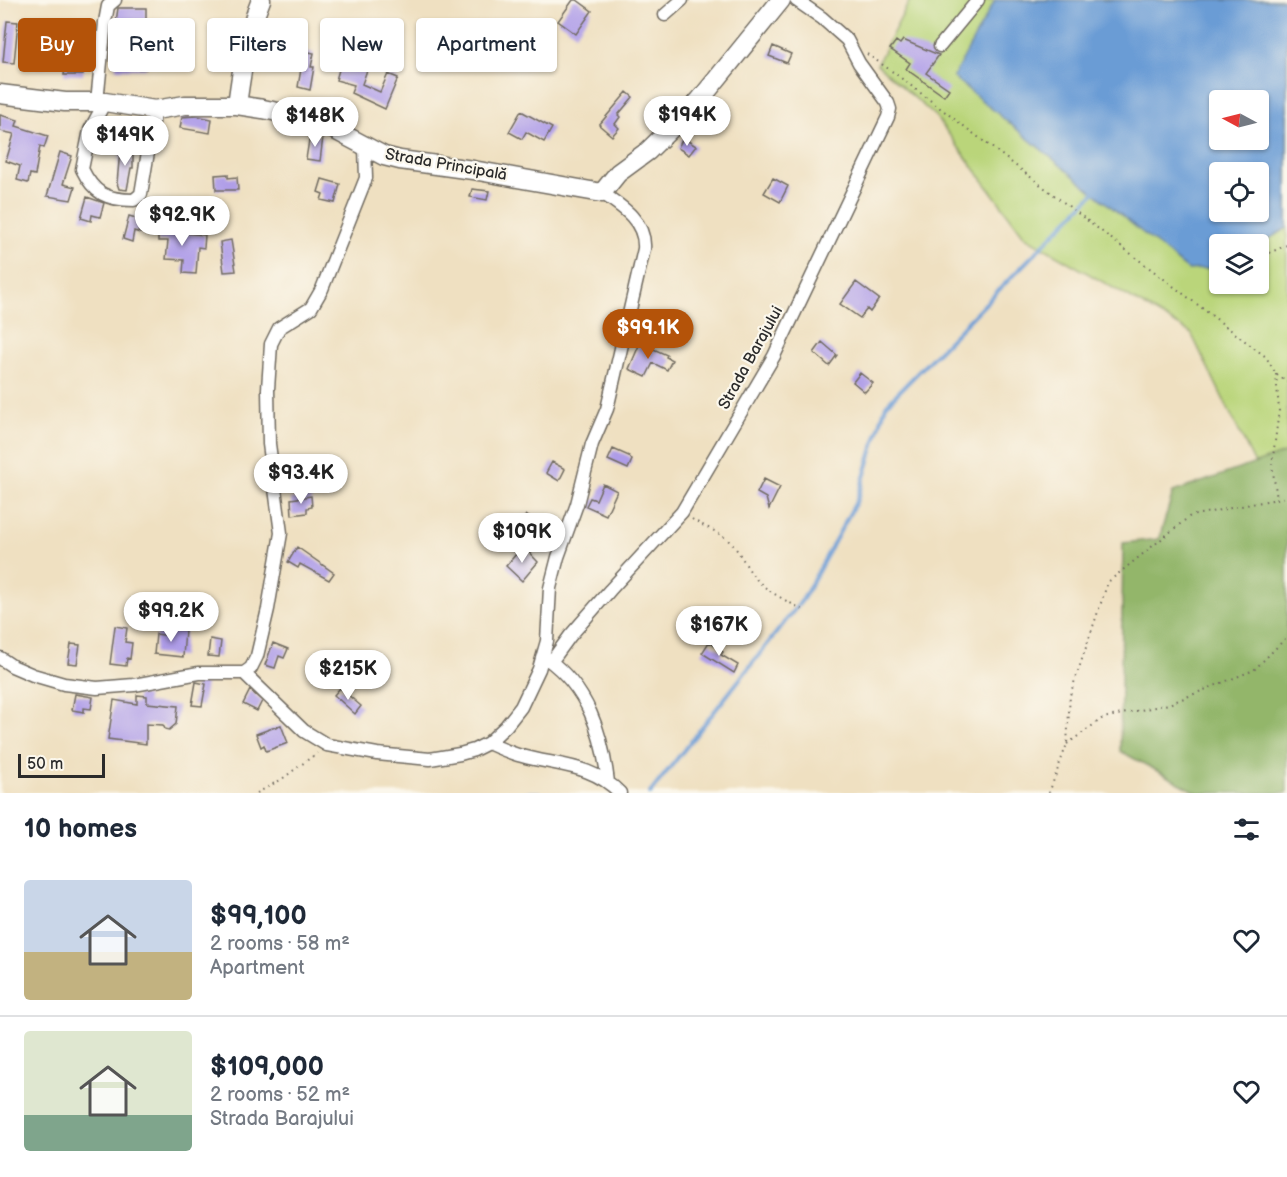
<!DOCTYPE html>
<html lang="en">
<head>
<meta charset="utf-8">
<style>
	body { margin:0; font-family:"Balsamiq Sans",sans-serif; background:#f2f2f3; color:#1f2937; height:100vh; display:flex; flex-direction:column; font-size:22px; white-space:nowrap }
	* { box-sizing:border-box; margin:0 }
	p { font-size:20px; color:#747a83 }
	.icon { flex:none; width:33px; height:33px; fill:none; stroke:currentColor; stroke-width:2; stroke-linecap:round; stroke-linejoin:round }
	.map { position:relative; height:793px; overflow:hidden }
	.drawer { display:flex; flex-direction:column; background:#fff; flex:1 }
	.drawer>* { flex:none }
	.banner { position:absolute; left:18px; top:18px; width:600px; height:54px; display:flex; gap:12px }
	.needle { width:39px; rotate:277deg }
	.buttons { position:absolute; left:1209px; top:90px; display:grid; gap:12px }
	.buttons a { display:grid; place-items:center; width:60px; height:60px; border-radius:6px; background:#fff; box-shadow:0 2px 4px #0004; font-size:30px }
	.scale { position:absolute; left:18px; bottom:15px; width:87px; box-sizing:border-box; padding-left:6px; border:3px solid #2b2b2b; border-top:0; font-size:16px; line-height:21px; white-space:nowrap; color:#2b2b2b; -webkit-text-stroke:4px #fbf7ec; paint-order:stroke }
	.price { position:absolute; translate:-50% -51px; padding:0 14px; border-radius:21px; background:#fff; color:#222; font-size:20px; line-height:39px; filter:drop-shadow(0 2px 3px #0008) }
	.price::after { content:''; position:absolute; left:50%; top:36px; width:18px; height:14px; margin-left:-9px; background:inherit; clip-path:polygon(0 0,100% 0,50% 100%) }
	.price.on { background:#b45309; color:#fff }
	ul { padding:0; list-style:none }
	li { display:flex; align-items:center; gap:18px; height:150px; padding:0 24px }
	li+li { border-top:2px solid #e0e1e3 }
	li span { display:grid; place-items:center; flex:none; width:168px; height:120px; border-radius:6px; color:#555 }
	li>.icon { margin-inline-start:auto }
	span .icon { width:72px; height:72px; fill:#fffc; stroke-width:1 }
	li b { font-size:26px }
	h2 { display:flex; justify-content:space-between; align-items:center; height:72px; padding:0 24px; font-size:26px }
	.pill { padding:0 21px; border-radius:6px; background:#fff; box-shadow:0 2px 4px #0004; font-size:21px; line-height:54px }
	.pill.on { background:#b45309; color:#fff }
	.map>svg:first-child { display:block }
	.green { fill:#bad57a; stroke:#728052; stroke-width:1.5; fill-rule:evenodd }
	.forest { fill:#93b66a; stroke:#5f704a; stroke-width:1.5 }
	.water { fill:#6a9cd5; stroke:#4a6480; stroke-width:1.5; fill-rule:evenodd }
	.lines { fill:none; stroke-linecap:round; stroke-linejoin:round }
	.stream { stroke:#6a9cd5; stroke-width:4 }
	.building { fill:#ae9ce8 }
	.street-casing { stroke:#706a60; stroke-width:15 }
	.secondary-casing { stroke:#706a60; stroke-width:21 }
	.path { stroke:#706a60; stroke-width:2; stroke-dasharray:1.5 4.5; stroke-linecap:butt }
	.street { stroke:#fff; stroke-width:12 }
	.secondary { stroke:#fff; stroke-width:18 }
	.labels { text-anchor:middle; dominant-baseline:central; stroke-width:4.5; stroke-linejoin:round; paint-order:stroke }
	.street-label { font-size:16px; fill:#2b2b2b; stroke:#fbf7ec }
</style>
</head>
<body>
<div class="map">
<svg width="1287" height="793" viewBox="0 0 1287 793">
	<rect width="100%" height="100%" fill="#fbf7ec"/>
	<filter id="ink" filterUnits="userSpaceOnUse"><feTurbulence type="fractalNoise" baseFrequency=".0167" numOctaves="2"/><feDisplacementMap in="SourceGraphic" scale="12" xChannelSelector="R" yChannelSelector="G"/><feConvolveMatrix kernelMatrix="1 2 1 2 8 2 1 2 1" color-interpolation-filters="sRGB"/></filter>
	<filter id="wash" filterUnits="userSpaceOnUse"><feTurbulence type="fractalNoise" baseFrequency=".008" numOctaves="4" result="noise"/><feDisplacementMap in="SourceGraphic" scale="24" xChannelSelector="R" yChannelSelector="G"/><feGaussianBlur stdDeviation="1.35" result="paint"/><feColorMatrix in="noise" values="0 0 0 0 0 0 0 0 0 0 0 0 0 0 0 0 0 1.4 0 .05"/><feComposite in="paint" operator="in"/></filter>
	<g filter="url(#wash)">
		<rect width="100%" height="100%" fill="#efe0c1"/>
		<path class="green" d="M910,0h377v452l-32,12 -64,-131 -166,-96 -89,-120 -59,-53zM1220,100h38v40h-38zM1220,172h38v40h-38zM1220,244h38v40h-38z"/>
		<path class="forest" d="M1287,452v341h-89l-78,-42 3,-208 36,-4 14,-47z"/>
		<path class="water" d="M995,0h292v228l-28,17 -39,-1 -1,24 -31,2 -235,-193zM1220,100h38v40h-38zM1220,172h38v40h-38z"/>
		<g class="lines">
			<path class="stream" d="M527,793h12
				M650,793l153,-194 54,-99 29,-95 208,-212"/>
		</g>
		<g id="blocks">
			<path class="building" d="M573,0h4l15,11 -16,23 -18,-13z
				M118,8h28v14h-6v25h5l1,22h-30v-22h6v-25h-6z
				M7,21l11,1 -4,41 -11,-1z
				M903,40l36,15 -13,18 23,16 -5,7 -38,-27 4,-6 -20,-14 6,-8 4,3z
				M271,42l12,1 -2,24 -12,-1z
				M773,46l18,8 -4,9 -18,-7z
				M67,47l12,1 -3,18 8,1 -1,8h-19z
				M34,50l12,1 -1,17 -12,-1z
				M304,51l10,2 -3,14h3l-4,23 -12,-3z
				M341,63l26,7 -5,14 18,8 8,-18 10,4 -13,31 -34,-16 3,-8 -18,-5z
				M627,92l6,5 -15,18 2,2 -5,7 4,4 -7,8 -13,-11z
				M521,111l31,17 -8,14 -18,-10 -4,7 -13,-7z
				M0,115l18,5 -2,6 32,10 -4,12 -4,-2 -5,29 -5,-1 -2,9 -11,-3 3,-14 -14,-5 8,-27 -14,-3z
				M196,116l16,3 -2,14 -30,-5 2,-11z
				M310,134l13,3 -3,24 -14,-2z
				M683,138l13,8 -7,9 -11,-7z
				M125,145h4l4,5v18h-2l-4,22 -8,-1 -2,-6 3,-33z
				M60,152l12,4 -9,28 12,3 -4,13 -24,-4z
				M228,174v4l9,-1 1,13h-22l-1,-15z
				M773,178l15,8 -8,16 -16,-9z
				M322,179l18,5 -5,19 -14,-3 2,-6 -5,-2z
				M472,189l17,2 -2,9 -17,-3z
				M87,197l17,6 -4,14 -8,-2 -1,6 -10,-3z
				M129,216l14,4 -3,13 -6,-2 -2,11 -9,-3z
				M158,227l19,1v4l28,3 -1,13 -6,-1 -2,27 -13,-1 1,-13 -18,-1 2,-18h-10z
				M231,240l5,31 -12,1 -4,-30z
				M856,282l23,17 -9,13 -3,-3 -7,9 -20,-14z
				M822,342l15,13 -8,11 -15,-13z
				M640,343l27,12 -1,2 6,3 -5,10 -14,-7 -7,14 -17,-8z
				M860,373l13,10 -8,9 -12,-10z
				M613,449l16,7 3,4 -4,9 -20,-9z
				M552,462l13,7 -6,12 -13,-8z
				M764,479l16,8 -11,22 -3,-11 -9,-5z
				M603,484l14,7 -11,24 -20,-9 4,-8 6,2z
				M311,496l1,11 -5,1v5l-15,2 -1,-16z
				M526,515l17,12 -5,7 -3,1 -10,-7 2,-2 -6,-4z
				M523,546l15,16 -16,19 -16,-15z
				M297,547l37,26 -5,7 -29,-16 -2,4 -10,-6z
				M170,625l9,1 -1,4h7l-2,27 -29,-3 2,-20 13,2z
				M115,626l12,2 -2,14 7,1 -2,16 -3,-1 -1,8 -16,-2z
				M210,639l11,2 -2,16 -11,-1z
				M709,642l14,10 -2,3 17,10 -4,8 -32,-20z
				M273,643l15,6 -4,9 -5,-2 -4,12 -10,-3z
				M71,644l9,1 -3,19 -9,-1z
				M196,682l10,2 -4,22 -10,-1z
				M340,688l21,18 -6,8 -21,-19z
				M250,690l12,11 -5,10 -14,-7z
				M75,694l18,3 -2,12 -7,-1v4l-12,-2z
				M137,695l10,1v7l31,3 -2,18 -7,6 -4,-1 -2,-4 -17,-1v20l-38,-5 6,-39 23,4z
				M281,725l7,18 -22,8 -2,-6 -3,2 -5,-13z"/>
		</g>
	</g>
	<g filter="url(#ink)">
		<use href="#blocks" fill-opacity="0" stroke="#706a60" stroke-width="1.5"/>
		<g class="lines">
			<defs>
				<path id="street" d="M665,15l17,-15
					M940,46l38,-46
					M97,102l8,-80 3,-16 7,-6
					M105,102l-15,28 -8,39c12,25 25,31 52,31l7,-6 14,-84
					M0,658l12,8 21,9 31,9 33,4 37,-3 65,-12h45l7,-5 6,-12 11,-47 13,-76 -12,-89 -1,-55 3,-45 8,-16 32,-20 11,-19 44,-111 -1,-31
					M546,658c42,30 56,75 62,124
					M551,662l19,-26 40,-46 72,-78 92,-156 114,-239 2,-8 -2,-6 -29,-40 -12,-23 -25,-22 -26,-18
					M244,673l60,58 23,14 50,9 53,5 30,-5 14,-4 14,-7 18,-17 15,-19 18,-38 8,-28 3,-53 8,-31 19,-53 15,-60 15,-35 37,-160c2,-27 -21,-42 -42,-56
					M488,743c11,5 22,10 34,13 36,10 70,8 98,37"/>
				<path id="secondary" d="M0,94l65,8h40l50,8 30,-5h52l26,4 39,8 31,12 51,27 16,4 73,10 129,23 16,-20 30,-22 51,-50 82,-101
					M237,105c5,-37 10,-71 24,-105"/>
			</defs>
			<use href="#street" class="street-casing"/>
			<use href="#secondary" class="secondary-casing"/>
			<path class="path" d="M867,54l26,18 373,285 10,17 11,8
				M1258,258l29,-13
				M1276,374l3,36 -7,55 5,34
				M692,519c10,7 23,11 32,18 16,11 21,31 34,44 13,13 31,21 47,30
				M1067,744l36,-26 66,-14 85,-34 33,-33
				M257,793l25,-14 35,-26
				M1049,793l18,-49 3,-49 38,-113 82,-66 97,-19"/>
			<use href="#street" class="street"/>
			<use href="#secondary" class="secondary"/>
		</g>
	</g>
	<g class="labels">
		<g class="street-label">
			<text transform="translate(446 165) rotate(10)">Strada Principală</text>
			<text transform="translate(751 358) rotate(-61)">Strada Barajului</text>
		</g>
	</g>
</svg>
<div class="buttons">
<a><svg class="needle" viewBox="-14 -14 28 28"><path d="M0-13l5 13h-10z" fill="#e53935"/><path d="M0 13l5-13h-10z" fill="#747a83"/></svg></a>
<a><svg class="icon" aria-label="locate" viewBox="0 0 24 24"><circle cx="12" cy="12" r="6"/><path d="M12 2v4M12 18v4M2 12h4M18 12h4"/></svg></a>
<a><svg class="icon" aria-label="layers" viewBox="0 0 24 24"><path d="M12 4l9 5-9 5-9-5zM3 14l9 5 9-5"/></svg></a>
</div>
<div class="scale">50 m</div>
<b class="price" style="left:687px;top:147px">$194K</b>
<b class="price" style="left:315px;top:148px">$148K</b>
<b class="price" style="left:125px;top:167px">$149K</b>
<b class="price" style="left:182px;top:247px">$92.9K</b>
<b class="price on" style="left:648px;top:360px">$99.1K</b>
<b class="price" style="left:301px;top:505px">$93.4K</b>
<b class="price" style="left:522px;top:564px">$109K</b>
<b class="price" style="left:171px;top:643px">$99.2K</b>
<b class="price" style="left:719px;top:657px">$167K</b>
<b class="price" style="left:348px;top:701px">$215K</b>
<div class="banner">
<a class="pill on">Buy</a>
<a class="pill">Rent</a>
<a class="pill">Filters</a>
<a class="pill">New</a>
<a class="pill">Apartment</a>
</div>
</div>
<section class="drawer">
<h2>10 homes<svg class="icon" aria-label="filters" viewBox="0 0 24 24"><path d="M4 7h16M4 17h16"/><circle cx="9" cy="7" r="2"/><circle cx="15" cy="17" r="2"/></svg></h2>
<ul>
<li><span style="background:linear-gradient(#c9d6e8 60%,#c2b280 0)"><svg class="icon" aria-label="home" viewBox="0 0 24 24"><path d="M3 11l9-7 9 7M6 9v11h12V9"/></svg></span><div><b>$99,100</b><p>2 rooms · 58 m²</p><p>Apartment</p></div><svg class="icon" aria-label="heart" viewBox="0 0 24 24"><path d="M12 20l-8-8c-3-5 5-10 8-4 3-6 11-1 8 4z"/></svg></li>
<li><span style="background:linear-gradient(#dfe7d0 70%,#7fa58c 0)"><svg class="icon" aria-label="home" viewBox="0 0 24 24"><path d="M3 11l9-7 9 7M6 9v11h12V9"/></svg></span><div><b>$109,000</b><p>2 rooms · 52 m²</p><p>Strada Barajului</p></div><svg class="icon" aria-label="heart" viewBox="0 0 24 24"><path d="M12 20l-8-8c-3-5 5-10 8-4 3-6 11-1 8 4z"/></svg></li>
</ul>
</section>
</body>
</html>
